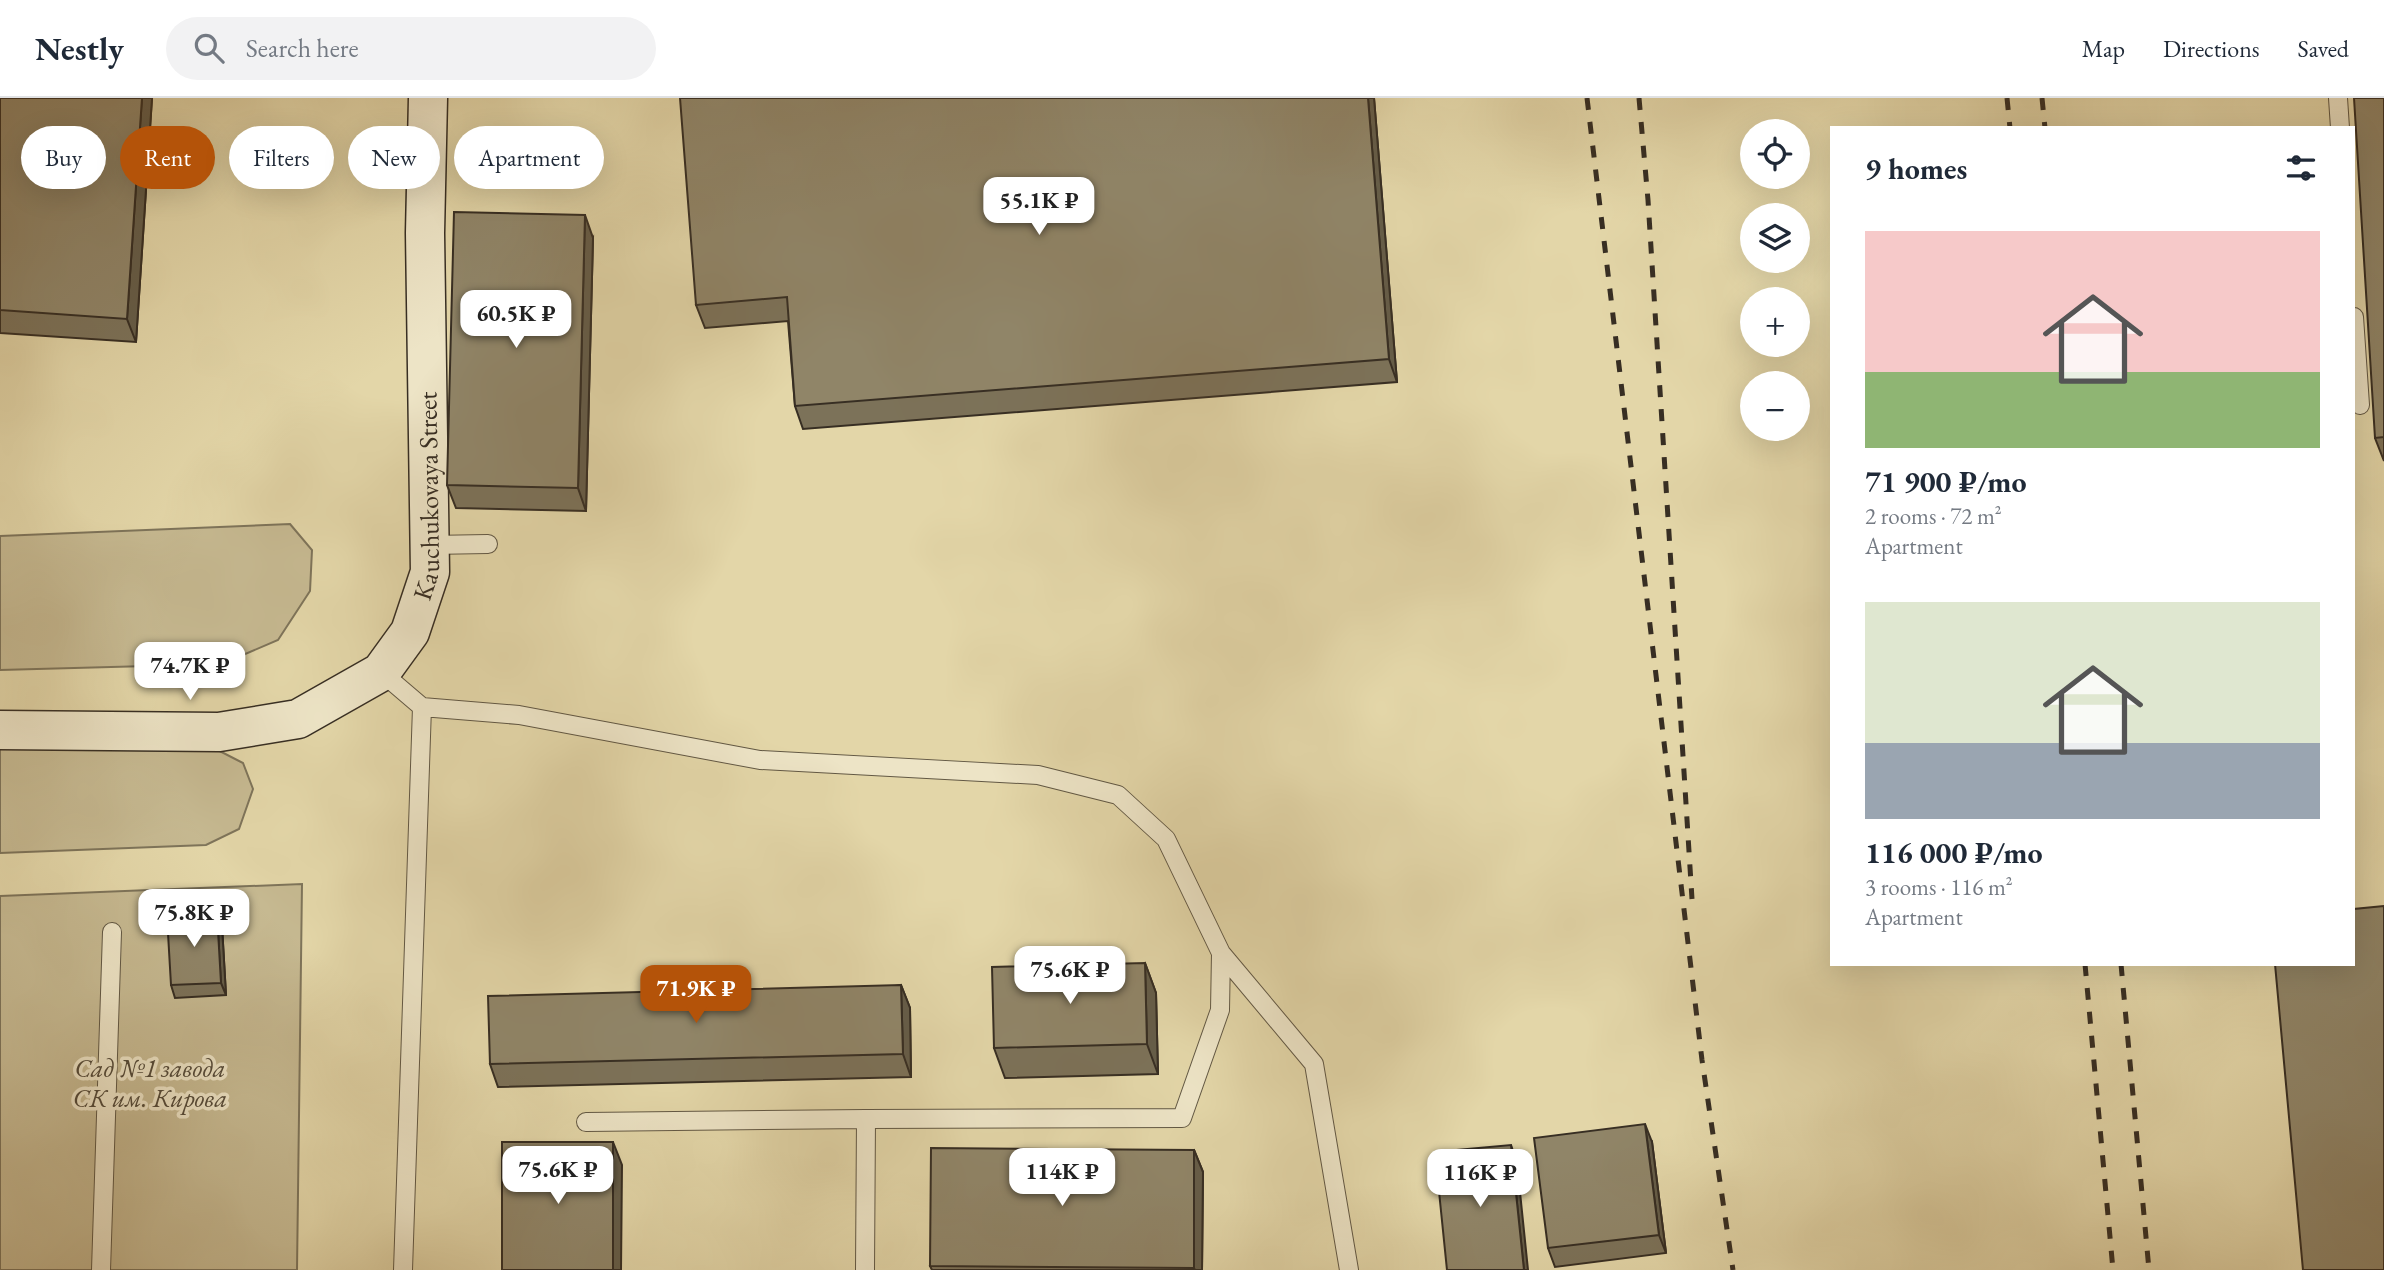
<!DOCTYPE html>
<html lang="en">
<head>
<meta charset="utf-8">
<style>
	body { margin:0; font-family:"EB Garamond",serif; background:#f2f2f3; color:#1f2937; height:100vh; display:flex; flex-direction:column; font-size:26px; white-space:nowrap }
	* { box-sizing:border-box; margin:0 }
	p { font-size:23px; color:#747a83 }
	.icon { flex:none; width:38px; height:38px; fill:none; stroke:currentColor; stroke-width:2; stroke-linecap:round; stroke-linejoin:round }
	.map { position:relative; flex:1; overflow:hidden }
	.side { position:absolute; left:1830px; top:28px; width:525px; height:840px; display:flex; flex-direction:column; background:#fff; border-radius:0px; box-shadow:0 7px 28px #0002 }
	.side>* { flex:none }
	.top-card { position:absolute; left:21px; top:28px; width:665px; height:63px; display:flex; gap:14px }
	.fabs { position:absolute; left:1740px; top:21px; display:grid; gap:14px }
	.fabs a { display:grid; place-items:center; width:70px; height:70px; border-radius:50%; background:#fff; box-shadow:0 7px 28px #0002; font-size:35px }
	.price { position:absolute; translate:-50% -60px; padding:0 16px; border-radius:14px; background:#fff; color:#222; font-size:23px; line-height:46px; filter:drop-shadow(0 2px 4px #0008) }
	.price::after { content:''; position:absolute; left:50%; top:42px; width:21px; height:16px; margin-left:-10px; background:inherit; clip-path:polygon(0 0,100% 0,50% 100%) }
	.price.current { background:#b45309; color:#fff }
	ul { padding:0; list-style:none }
	li { display:grid; align-content:center; gap:14px; height:371px; padding:0 35px }
	li span { display:grid; place-items:center; height:217px; border-radius:0px; color:#555 }
	li>.icon { margin-inline-start:auto }
	span .icon { width:126px; height:126px; fill:#fffc; stroke-width:1 }
	li b { font-size:30px }
	h2 { display:flex; justify-content:space-between; align-items:center; height:84px; padding:0 35px; font-size:30px }
	.chip { padding:0 24px; border-radius:32px; background:#fff; box-shadow:0 7px 28px #0002; font-size:24px; line-height:63px }
	.chip.current { background:#b45309; color:#fff }
	header { display:flex; align-items:center; gap:42px; box-sizing:border-box; height:98px; padding:0 35px; background:#fff; border-bottom:2px solid #e0e1e3 }
	header strong { font-size:33px }
	nav { display:flex; gap:38px; margin-inline-start:auto; font-size:24px }
	.search { width:490px; height:63px; background:#f2f2f3; display:flex; align-items:center; gap:18px; box-sizing:border-box; padding:0 24px; border-radius:38px; color:#747a83; font-size:26px }
	.map>svg:first-child { display:block }
	.green { fill:#c6b991; stroke:#7e745a; stroke-width:2 }
	.lines { fill:none; stroke-linecap:round; stroke-linejoin:round }
	.lane-casing { stroke:#625844; stroke-width:20 }
	.secondary-casing { stroke:#372e23; stroke-width:41 }
	.lane { stroke:#ede4c6; stroke-width:18 }
	.secondary { stroke:#ede4c6; stroke-width:38 }
	.rail { stroke:#372e23; stroke-width:5; stroke-dasharray:12 12; stroke-linecap:butt }
	.wall { fill:#7c7259; stroke:#372e23; stroke-width:2 }
	.shaded-wall { fill:#655d49; stroke:#372e23; stroke-width:2 }
	.building { fill:#908568; stroke:#372e23; stroke-width:2 }
	.labels { text-anchor:middle; dominant-baseline:central; stroke-width:7; stroke-linejoin:round; paint-order:stroke }
	.street-label { font-size:26px; fill:#372e23; stroke:#ede4c6 }
	.park-label { font-size:26px; font-style:italic; fill:#544a39; stroke:#ede4c6 }
</style>
</head>
<body>
<header>
<strong>Nestly</strong>
<div class="search"><svg class="icon" aria-label="search" viewBox="0 0 24 24"><circle cx="10" cy="10" r="6"/><path d="M15 15l6 6"/></svg>Search here</div>
<nav><a>Map</a><a>Directions</a><a>Saved</a></nav>
</header>
<div class="map">
<svg width="2384" height="1172" viewBox="0 0 2384 1172">
	<rect width="100%" height="100%" fill="#e3d6a8"/>
	<filter id="stains"><feTurbulence type="fractalNoise" baseFrequency=".00286" numOctaves="4"/><feColorMatrix values="0 0 0 0 .2 0 0 0 0 .09 0 0 0 0 .02 0 0 0 .5 -.17"/></filter>
	<radialGradient id="worn" r=".72"><stop offset=".6" stop-color="#630" stop-opacity="0"/><stop offset="1" stop-color="#630" stop-opacity=".3"/></radialGradient>
	<path class="green" d="M290,426l22,26 -2,41 -32,49 -56,24 -222,6v-134z
		M206,646l37,19 10,26 -14,40 -33,16 -206,8v-105z
		M302,786l-5,386h-297v-374z"/>
	<g class="lines">
		<defs>
			<path id="lane" d="M2338,0l2,30
				M2354,219l6,88
				M430,447l58,-1
				M381,574l41,35 97,8 241,45 278,15 80,20 48,44 55,114 93,111 35,206
				M586,1024l280,-3
				M101,1172l11,-338
				M403,1172l19,-563
				M865,1172l1,-151 316,-1 38,-108 1,-57"/>
			<g id="secondary">
				<path id="s1" d="M0,632l219,2 79,-13 83,-47 29,-40 20,-60 -5,-339 3,-135"/>
			</g>
		</defs>
		<use href="#lane" class="lane-casing"/>
		<use href="#secondary" class="secondary-casing"/>
		<use href="#lane" class="lane"/>
		<use href="#secondary" class="secondary"/>
		<path class="rail" d="M1587,0l115,962 31,210
			M1639,0l9,102 44,699
			M2007,0l3,30
			M2042,0l3,30
			M2085,866l28,306
			M2121,866l28,306"/>
	</g>
	<path class="wall" d="M0,0h152l-16,244 -136,-9z
		M1374,0l23,284 -594,47 -8,-23 -7,-85 -83,7 -9,-23z
		M2384,0v363l-9,-23z
		M593,140l-7,273 -130,-3 -9,-23z
		M217,815l5,13 4,69 -51,3 -4,-13z
		M1145,865l11,30 2,81 -153,4 -11,-30z
		M901,887l9,23 1,69 -413,10 -8,-23z
		M1652,1044l14,111 -111,14 -7,-19z
		M1194,1052l9,22 -1,98h-270l-2,-4z"/>
	<path class="shaded-wall" d="M142,0h10l-16,244 -9,-23z
		M1368,0h6l23,284 -8,-23z
		M585,117l8,23 -7,273 -8,-23z
		M217,815l5,13 4,69 -5,-12z
		M1145,865l11,30 2,81 -11,-30z
		M901,887l9,23 1,69 -8,-23z
		M1645,1026l7,18 14,111 -7,-18z
		M613,1044l9,23 -1,105h-8z
		M1511,1047l6,18 11,107h-4z
		M1194,1052l9,22 -1,98h-7l-1,-2z"/>
	<path class="building" d="M0,0h142l-15,221 -127,-9z
		M680,0h688l21,261 -594,47 -8,-109 -91,8z
		M2354,0h30v339l-9,1z
		M454,114l131,3 -7,273 -131,-3z
		M2384,808v364h-81l-28,-306h79v-55z
		M217,815l4,70 -50,2 -4,-69z
		M1145,865l2,81 -153,4 -2,-81z
		M901,887l2,69 -413,10 -2,-68z
		M1645,1026l14,111 -111,13 -14,-110z
		M502,1044h111v128h-111z
		M1511,1047l13,125h-77l-12,-118z
		M931,1050l263,2v118l-264,-2z"/>
	<g class="labels">
		<g class="street-label">
			<text stroke="none"><textPath href="#s1" startOffset="583">Kauchukovaya Street</textPath></text>
		</g>
		<g class="park-label">
			<text x="150" y="970">Сад №1 завода<tspan x="150" dy="30">СК им. Кирова</tspan></text>
		</g>
	</g>
	<rect width="100%" height="100%" filter="url(#stains)"/>
	<rect width="100%" height="100%" fill="url(#worn)"/>
</svg>
<div class="fabs">
<a><svg class="icon" aria-label="locate" viewBox="0 0 24 24"><circle cx="12" cy="12" r="6"/><path d="M12 2v4M12 18v4M2 12h4M18 12h4"/></svg></a>
<a><svg class="icon" aria-label="layers" viewBox="0 0 24 24"><path d="M12 4l9 5-9 5-9-5zM3 14l9 5 9-5"/></svg></a>
<a>+</a>
<a>−</a>
</div>
<b class="price" style="left:1039px;top:139px">55.1K ₽</b>
<b class="price" style="left:516px;top:252px">60.5K ₽</b>
<b class="price" style="left:190px;top:604px">74.7K ₽</b>
<b class="price" style="left:194px;top:851px">75.8K ₽</b>
<b class="price" style="left:1070px;top:908px">75.6K ₽</b>
<b class="price current" style="left:696px;top:927px">71.9K ₽</b>
<b class="price" style="left:558px;top:1108px">75.6K ₽</b>
<b class="price" style="left:1062px;top:1110px">114K ₽</b>
<b class="price" style="left:1480px;top:1111px">116K ₽</b>
<div class="top-card">
<a class="chip">Buy</a>
<a class="chip current">Rent</a>
<a class="chip">Filters</a>
<a class="chip">New</a>
<a class="chip">Apartment</a>
</div>
<section class="side">
<h2>9 homes<svg class="icon" aria-label="filters" viewBox="0 0 24 24"><path d="M4 7h16M4 17h16"/><circle cx="9" cy="7" r="2"/><circle cx="15" cy="17" r="2"/></svg></h2>
<ul>
<li><span style="background:linear-gradient(#f6c9c9 65%,#8fb573 0)"><svg class="icon" aria-label="home" viewBox="0 0 24 24"><path d="M3 11l9-7 9 7M6 9v11h12V9"/></svg></span><div><b>71 900 ₽/mo</b><p>2 rooms · 72 m²</p><p>Apartment</p></div></li>
<li><span style="background:linear-gradient(#dfe7d0 65%,#9aa5b1 0)"><svg class="icon" aria-label="home" viewBox="0 0 24 24"><path d="M3 11l9-7 9 7M6 9v11h12V9"/></svg></span><div><b>116 000 ₽/mo</b><p>3 rooms · 116 m²</p><p>Apartment</p></div></li>
</ul>
</section>
</div>
</body>
</html>
